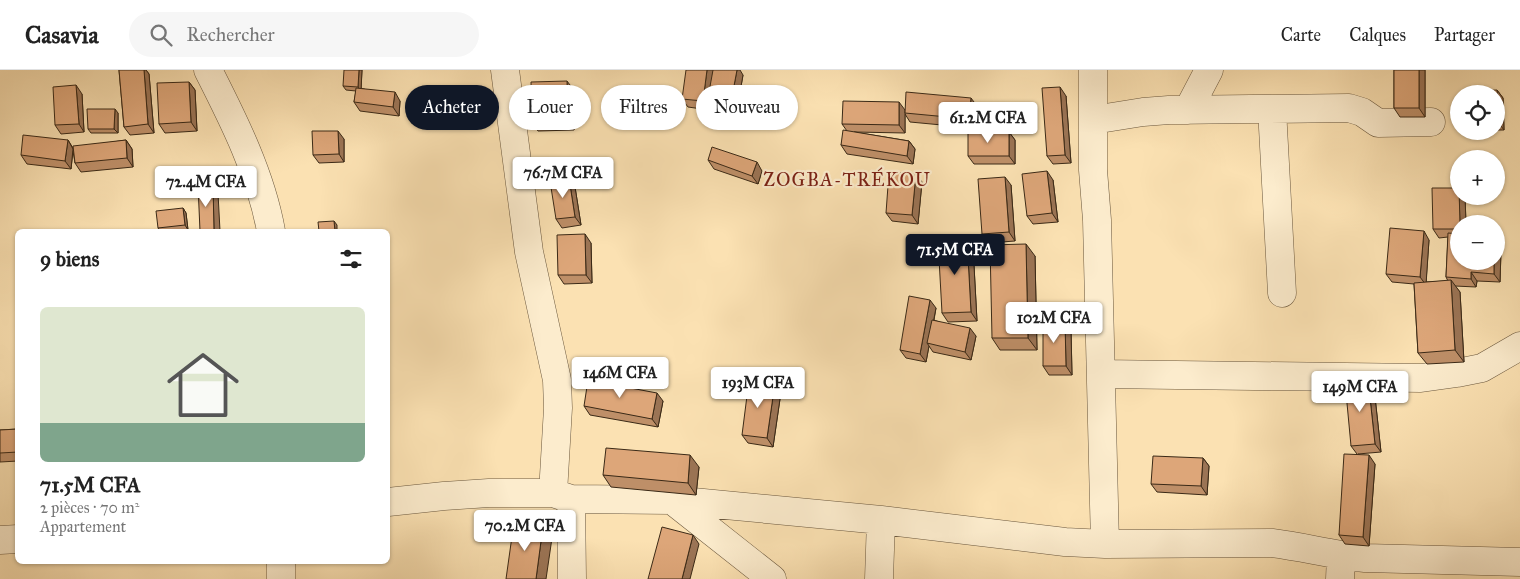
<!DOCTYPE html>
<html lang="fr">
<head>
<meta charset="utf-8">
<style>
	body { margin:0; font-family:"IM FELL Great Primer",serif; background:#f6f6f6; color:#222; height:100vh; display:flex; flex-direction:column; font-size:19px; white-space:nowrap }
	* { box-sizing:border-box; margin:0 }
	p { font-size:16px; color:#767676 }
	.icon { flex:none; width:28px; height:28px; fill:none; stroke:currentColor; stroke-width:2; stroke-linecap:round; stroke-linejoin:round }
	.map { position:relative; flex:1; overflow:hidden }
	.details { position:absolute; left:15px; top:159px; width:375px; height:335px; display:flex; flex-direction:column; background:#fff; border-radius:8px; box-shadow:0 1px 4px #0004 }
	.details>* { flex:none }
	.banner { position:absolute; left:405px; top:15px; width:475px; height:45px; display:flex; gap:10px }
	.buttons { position:absolute; left:1450px; top:15px; display:grid; gap:10px }
	.buttons a { display:grid; place-items:center; width:55px; height:55px; border-radius:50%; background:#fff; box-shadow:0 1px 4px #0004; font-size:25px }
	.price { position:absolute; translate:-50% -42px; padding:0 11px; border-radius:5px; background:#fff; color:#222; font-size:16px; line-height:32px; filter:drop-shadow(0 1px 2px #0008) }
	.price::after { content:''; position:absolute; left:50%; top:30px; width:15px; height:11px; margin-left:-8px; background:inherit; clip-path:polygon(0 0,100% 0,50% 100%) }
	.price.on { background:#111827; color:#fff }
	ul { padding:0; list-style:none }
	li { display:grid; align-content:center; gap:10px; height:265px; padding:0 25px }
	li span { display:grid; place-items:center; height:155px; border-radius:8px; color:#555 }
	li>.icon { margin-inline-start:auto }
	span .icon { width:90px; height:90px; fill:#fffc; stroke-width:1 }
	li b { font-size:21px }
	h2 { display:flex; justify-content:space-between; align-items:center; height:60px; padding:0 25px; font-size:21px }
	.pill { padding:0 18px; border-radius:22px; background:#fff; box-shadow:0 1px 4px #0004; font-size:18px; line-height:45px }
	.pill.on { background:#111827; color:#fff }
	header { display:flex; align-items:center; gap:30px; box-sizing:border-box; height:70px; padding:0 25px; background:#fff; border-bottom:1px solid #e0e0e0 }
	header strong { font-size:24px }
	nav { display:flex; gap:28px; margin-inline-start:auto; font-size:18px }
	.search { width:350px; height:45px; background:#f6f6f6; display:flex; align-items:center; gap:12px; box-sizing:border-box; padding:0 18px; border-radius:28px; color:#767676; font-size:19px }
	.map>svg:first-child { display:block }
	.lines { fill:none; stroke-linecap:round; stroke-linejoin:round }
	.minor-casing { stroke:#6a573d; stroke-width:29 }
	.minor { stroke:#fceccd; stroke-width:28 }
	.wall { fill:#be8f68; stroke:#3a2916 }
	.shaded-wall { fill:#9b7455; stroke:#3a2916 }
	.building { fill:#dda679; stroke:#3a2916 }
	.labels { text-anchor:middle; dominant-baseline:central; stroke-width:4.5; stroke-linejoin:round; paint-order:stroke }
	.neighbourhood-label { font-size:19px; letter-spacing:1px; fill:#7a1f14; stroke:#fceccd }
</style>
</head>
<body>
<header>
<strong>Casavia</strong>
<div class="search"><svg class="icon" aria-label="search" viewBox="0 0 24 24"><circle cx="10" cy="10" r="6"/><path d="M15 15l6 6"/></svg>Rechercher</div>
<nav><a>Carte</a><a>Calques</a><a>Partager</a></nav>
</header>
<div class="map">
<svg width="1520" height="509" viewBox="0 0 1520 509">
	<rect width="100%" height="100%" fill="#fbe1b2"/>
	<filter id="stains"><feTurbulence type="fractalNoise" baseFrequency=".004" numOctaves="4"/><feColorMatrix values="0 0 0 0 .2 0 0 0 0 .09 0 0 0 0 .02 0 0 0 .5 -.17"/></filter>
	<radialGradient id="worn" r=".72"><stop offset=".6" stop-color="#630" stop-opacity="0"/><stop offset="1" stop-color="#630" stop-opacity=".3"/></radialGradient>
	<g class="lines">
		<defs>
			<path id="minor" d="M208,0c26,51 53,105 63,161
				M505,0l24,182 28,128 1,28 -5,85
				M1093,0v100l4,50 8,324
				M1272,39l10,184
				M1188,40l21,-40
				M1093,50l50,-8 26,-2 180,-2 13,4 16,11 53,-1
				M1101,304l320,4 36,-5 25,-5 38,-22
				M571,429l1,80
				M672,430l100,79
				M388,432l56,-6 45,-3h64l18,6 101,1 209,20 184,22 40,2 167,-1c32,4 62,12 93,15l155,4
				M0,470l18,-1
				M281,509v-18
				M879,509l2,-59
				M1340,509l1,-23"/>
		</defs>
		<use href="#minor" class="minor-casing"/>
		<use href="#minor" class="minor"/>
	</g>
	<path class="wall" d="M119,0h27l3,4 5,59 -24,2 -6,-8z
		M362,0l-1,18 39,13 -1,15 -39,-5 -6,-9 2,-11 -10,-1 -3,-4z
		M1394,0h31v47h-25l-6,-9z
		M743,5l-7,40 -23,-4 -3,-5 -1,4 -21,-3 -6,-8z
		M189,12l6,8 2,41 -32,2 -6,-9z
		M573,19l1,41 -36,1 -6,-8z
		M1497,20l6,8 1,32h-8z
		M82,24l2,38 -23,2 -6,-9z
		M1066,26l5,67 -18,1 -6,-8z
		M977,36l-3,22 -64,-6 -5,-8v19l-51,-1 55,9 6,8 -2,15 -66,-10 -6,-9 6,-14 -5,-7 63,-14z
		M118,43v20h-27l-3,-4z
		M1009,62l6,8v24h-41l-6,-8z
		M344,69v23l-25,1 -6,-8z
		M68,70l5,8 53,-8 6,9 1,18 -52,5 -6,-9 -2,-12 -2,18 -44,-5 -6,-9z
		M708,90l54,11 -4,13 -44,-15z
		M916,104l6,8 -4,42 -26,-3 -6,-8z
		M1053,110l5,42 -25,2 -6,-8z
		M1011,115l4,56 -27,2 -6,-9z
		M575,117l6,38 -19,3 -6,-9z
		M1459,126h6l1,28h-7v37l42,-10 -1,31 -23,-1 -1,6 -21,-1 5,6 4,70 -37,2 -9,-11 -4,-69 -22,-2 -6,-8 43,-34 -3,42 22,-1 -2,-4 2,-40 -9,1 -6,-9z
		M183,138l3,5 2,17 -15,1h-13l-2,-3z
		M591,173l1,40 -28,1 -6,-9z
		M973,177l4,74 -29,1 -6,-9z
		M1035,186l2,94h-37l-8,-12z
		M936,238l-2,12 42,16 -5,24 -38,-8 -4,-6 -3,16 -20,-4 -6,-8z
		M1065,252l6,9 1,44h-23l-6,-9z
		M1374,318l7,64 -23,2 17,10 -6,82 -24,-2 -6,-9 18,-81 -6,-8z
		M781,322l-8,55 -25,-4 -6,-8z
		M663,331l-5,26 -68,-12 -6,-9z
		M18,359v32l-18,1v-32z
		M1203,388l6,8 -2,29 -50,-3 -6,-8z
		M699,397l-3,28 -85,-8 -8,-12z"/>
	<path class="shaded-wall" d="M144,0h2l3,4 5,59 -6,-9z
		M359,0h3l-1,21 -3,-4z
		M707,0h7l-7,33 3,3 -1,4 -6,-9z
		M737,0h3l3,5 -7,40 -6,-8z
		M1419,0h6v47l-6,-9z
		M567,11l6,8 1,41 -6,-9z
		M189,12l6,8 2,41 -6,-9z
		M76,15l6,9 2,38 -5,-8z
		M1060,17l6,9 5,67 -6,-8z
		M1497,20l6,8 1,32 -6,-8z
		M395,22l5,9 -1,15 -6,-9z
		M971,28l6,8 -3,22 -5,-9z
		M899,32l6,8v23l-6,-8z
		M115,39l3,4v20l-4,-4z
		M338,61l6,8v23l-5,-8z
		M1009,62l6,8v24l-6,-8z
		M68,70l5,9 -2,20 -6,-8z
		M126,70l6,9 1,18 -6,-9z
		M909,71l6,8 -2,15 -6,-8z
		M757,92l5,9 -4,13 -6,-8z
		M1047,101l6,9 5,42 -6,-9z
		M916,104l6,8 -4,42 -6,-9z
		M1005,107l6,8 4,56 -6,-9z
		M569,108l6,9 6,38 -6,-8z
		M213,115l5,8 2,38h-6z
		M1459,126h6l1,28h-6z
		M183,138l3,5 2,17 -3,-5z
		M334,151l3,4v6h-2z
		M1424,161l5,9 -3,45 -6,-8z
		M585,164l6,9 1,40 -6,-8z
		M967,168l6,9 4,74 -6,-9z
		M1026,174l9,12 2,94 -9,-12z
		M1496,174l5,7 -1,31 -6,-8v-13h2z
		M1471,202l6,9 -1,6 -5,-8z
		M1451,210l9,12 4,70 -9,-12z
		M930,230l6,8 -7,36 -2,-1 2,3 -3,16 -6,-8z
		M1065,252l6,9 1,44 -6,-9z
		M970,258l6,8 -5,24 -6,-8z
		M1368,309l6,9 7,64 -6,-8z
		M775,313l6,9 -8,55 -6,-9z
		M657,323l6,8 -5,26 -6,-8z
		M690,385l9,12 -3,28 -8,-12z
		M1369,385l6,9 -6,82 -6,-9z
		M1203,388l6,8 -2,29 -6,-9z
		M543,456l9,12 -6,41h-10z
		M693,465l6,9 -9,35h-8z"/>
	<path class="building" d="M119,0h25l4,54 -24,3z
		M344,0h15l-1,17 -15,-1z
		M686,0h21l-4,31 -21,-2z
		M713,0h24l-7,37 -23,-4z
		M1394,0h25v38h-25z
		M567,11l1,40 -36,2 -1,-41z
		M189,12l2,40 -32,2 -2,-41z
		M76,15l3,39 -24,1 -2,-38z
		M1060,17l5,68 -18,1 -5,-68z
		M356,18l39,4 -2,15 -39,-5z
		M1497,20l1,32h-2v-28h-20l-1,-3z
		M906,22l65,6 -2,21 -64,-6z
		M843,31l56,1v23l-57,-1z
		M87,39h28l-1,20h-26z
		M843,60l66,11 -2,15 -66,-11z
		M312,61h26l1,23 -26,1z
		M968,62h41v24h-41z
		M23,65l45,5 -3,21 -44,-6z
		M126,70l1,18 -52,5 -2,-17z
		M712,77l45,15 -5,14 -44,-16z
		M1047,101l5,42 -25,3 -5,-42z
		M889,102l27,2 -4,41 -26,-2z
		M1005,107l4,55 -27,2 -4,-55z
		M569,108l6,39 -19,2 -6,-38z
		M198,115h15l1,46h-14z
		M1432,118h27l1,36h-1v5h-26z
		M183,138l2,17 -27,3 -2,-17z
		M334,151l1,10h-16l-1,-9z
		M1390,158l34,3 -4,46 -34,-3z
		M1448,163l11,1v27h35v13l-23,-2v7l-25,-2z
		M585,164l1,41h-28l-1,-40z
		M967,168l4,74 -29,1 -4,-73z
		M1026,174l2,94h-36l-2,-93z
		M1451,210l4,70 -37,3 -4,-70z
		M909,226l21,4 -10,54 -20,-4z
		M932,250l38,8 -5,24 -38,-9z
		M1065,252l1,44h-23v-43z
		M1368,309l7,65 -24,2 -6,-64z
		M588,310l69,13 -5,26 -68,-13z
		M749,310l26,3 -8,55 -25,-3z
		M18,359v23l-18,1v-23z
		M606,378l84,7 -2,28 -85,-8z
		M1344,384l25,1 -6,82 -24,-2z
		M1153,386l50,2 -2,28 -50,-2z
		M514,452l29,4 -7,53h-30z
		M662,457l31,8 -11,44h-34z"/>
	<g class="labels">
		<g class="neighbourhood-label">
			<text x="847" y="109">ZOGBA-TRÉKOU</text>
		</g>
	</g>
	<rect width="100%" height="100%" filter="url(#stains)"/>
	<rect width="100%" height="100%" fill="url(#worn)"/>
</svg>
<div class="buttons">
<a><svg class="icon" aria-label="locate" viewBox="0 0 24 24"><circle cx="12" cy="12" r="6"/><path d="M12 2v4M12 18v4M2 12h4M18 12h4"/></svg></a>
<a>+</a>
<a>−</a>
</div>
<b class="price" style="left:988px;top:74px">61.2M CFA</b>
<b class="price" style="left:563px;top:129px">76.7M CFA</b>
<b class="price" style="left:206px;top:138px">72.4M CFA</b>
<b class="price on" style="left:955px;top:206px">71.5M CFA</b>
<b class="price" style="left:1054px;top:274px">102M CFA</b>
<b class="price" style="left:620px;top:329px">146M CFA</b>
<b class="price" style="left:758px;top:339px">193M CFA</b>
<b class="price" style="left:1360px;top:343px">149M CFA</b>
<b class="price" style="left:525px;top:482px">70.2M CFA</b>
<div class="banner">
<a class="pill on">Acheter</a>
<a class="pill">Louer</a>
<a class="pill">Filtres</a>
<a class="pill">Nouveau</a>
</div>
<section class="details">
<h2>9 biens<svg class="icon" aria-label="filters" viewBox="0 0 24 24"><path d="M4 7h16M4 17h16"/><circle cx="9" cy="7" r="2"/><circle cx="15" cy="17" r="2"/></svg></h2>
<ul>
<li><span style="background:linear-gradient(#dfe7d0 75%,#7fa58c 0)"><svg class="icon" aria-label="home" viewBox="0 0 24 24"><path d="M3 11l9-7 9 7M6 9v11h12V9"/></svg></span><div><b>71.5M CFA</b><p>2 pièces · 70 m²</p><p>Appartement</p></div></li>
</ul>
</section>
</div>
</body>
</html>
